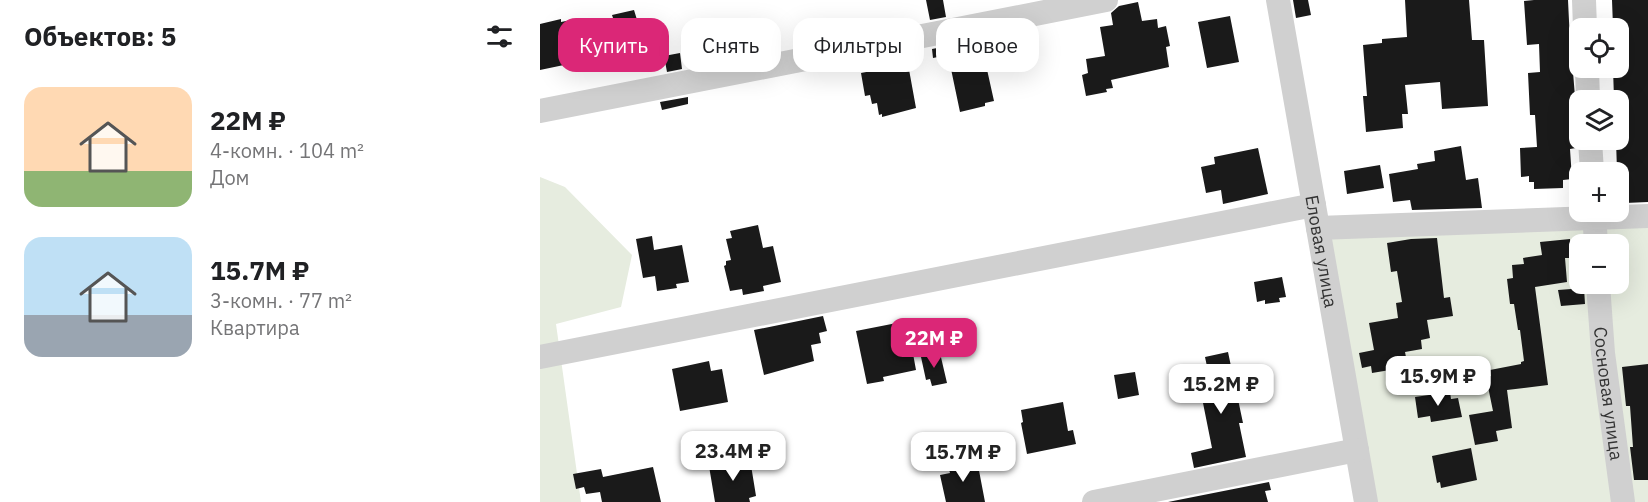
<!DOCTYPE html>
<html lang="ru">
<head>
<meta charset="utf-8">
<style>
	body { margin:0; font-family:"IBM Plex Sans",sans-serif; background:#f6f6f6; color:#202124; height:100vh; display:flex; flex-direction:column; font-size:22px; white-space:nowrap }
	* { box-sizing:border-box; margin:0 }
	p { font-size:20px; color:#757577 }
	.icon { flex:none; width:33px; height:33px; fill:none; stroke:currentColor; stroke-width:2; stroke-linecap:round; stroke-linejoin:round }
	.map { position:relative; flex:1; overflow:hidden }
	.details { display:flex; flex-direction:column; background:#fff; width:540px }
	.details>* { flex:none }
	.top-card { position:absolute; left:18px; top:18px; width:570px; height:54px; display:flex; gap:12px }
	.tools { position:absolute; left:1029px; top:18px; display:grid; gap:12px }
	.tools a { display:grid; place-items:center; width:60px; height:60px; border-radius:12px; background:#fff; box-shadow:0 6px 24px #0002; font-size:30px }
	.price { position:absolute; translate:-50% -51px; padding:0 14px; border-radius:12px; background:#fff; color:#222; font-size:20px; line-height:39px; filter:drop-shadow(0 2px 3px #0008) }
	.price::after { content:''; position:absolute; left:50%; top:36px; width:18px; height:14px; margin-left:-9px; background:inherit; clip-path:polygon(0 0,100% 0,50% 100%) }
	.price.on { background:#db2777; color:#fff }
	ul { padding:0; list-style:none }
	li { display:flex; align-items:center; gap:18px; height:150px; padding:0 24px }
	li span { display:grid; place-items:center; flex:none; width:168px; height:120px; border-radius:18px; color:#555 }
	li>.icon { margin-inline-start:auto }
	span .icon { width:72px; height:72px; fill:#fffc; stroke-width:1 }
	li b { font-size:26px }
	h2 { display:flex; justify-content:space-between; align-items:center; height:72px; padding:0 24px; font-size:26px }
	.chip { padding:0 21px; border-radius:18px; background:#fff; box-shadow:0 6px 24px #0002; font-size:21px; line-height:54px }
	.chip.on { background:#db2777; color:#fff }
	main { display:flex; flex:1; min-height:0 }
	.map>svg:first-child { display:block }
	.green { fill:#e6ecdf; fill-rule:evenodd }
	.building { fill:#1a1a1a }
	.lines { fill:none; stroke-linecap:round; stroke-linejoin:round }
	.minor { stroke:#d0d0d0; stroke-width:24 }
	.labels { text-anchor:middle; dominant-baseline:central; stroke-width:6; stroke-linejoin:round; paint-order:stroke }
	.street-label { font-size:18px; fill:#333; stroke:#fff }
</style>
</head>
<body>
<main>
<section class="details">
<h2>Объектов: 5<svg class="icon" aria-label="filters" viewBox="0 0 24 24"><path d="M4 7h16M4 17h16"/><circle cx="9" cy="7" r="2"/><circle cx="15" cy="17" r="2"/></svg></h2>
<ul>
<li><span style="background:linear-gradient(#ffd9b3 70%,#8fb573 0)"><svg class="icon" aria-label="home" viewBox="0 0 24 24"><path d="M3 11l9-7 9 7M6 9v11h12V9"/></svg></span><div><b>22M ₽</b><p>4-комн. · 104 m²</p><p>Дом</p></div></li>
<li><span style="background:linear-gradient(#bfe0f5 65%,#9aa5b1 0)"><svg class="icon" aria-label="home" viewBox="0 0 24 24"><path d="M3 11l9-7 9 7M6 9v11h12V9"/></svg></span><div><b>15.7M ₽</b><p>3-комн. · 77 m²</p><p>Квартира</p></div></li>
</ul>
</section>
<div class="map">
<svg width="1108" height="502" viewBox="0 0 1108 502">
	<rect width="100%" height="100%" fill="#fff"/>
	<path class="green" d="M0,177l25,10 67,68 -11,52 -65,17 25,178h-41z
		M1108,216v286h-282l-48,-274zM1040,244h38v40h-38z"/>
	<path class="building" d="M386,0h17l3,17 -16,3z
		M753,0h15l3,15 -15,3z
		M865,0h64l3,40h12l4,66 -46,3 -2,-27 -35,3 3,29h-6l1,14 -37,4 -3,-36h4l-4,-51 19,-2v-4l25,-2z
		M994,0h34l2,42 9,-1v15l-7,4 6,73 -2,15 -6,1 2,30 -9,1v8l-29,1v-7h-5v-6l-8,1 -1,-29 17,-1 -2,-32h-5l-2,-42 12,-1 -1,-28 -12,1 -3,-44z
		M1072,0h36v202l-23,1 -2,-33 -6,1 -1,-31h2v-41h-4l-1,-31h5v-41h-5z
		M598,2l4,19 15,-2 1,9 8,-2 4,20 -4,1 3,20 -58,13 2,8 -7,1 1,3 -21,4 -4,-21 6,-2 -2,-14 19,-3 -5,-29 13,-2 -2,-12 8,-7z
		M94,10l4,13 4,-1 5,22 -22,5 1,3 -86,18v-46l21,-5v3l15,-3 1,7 36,-8 -1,-3z
		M690,16l9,46 -32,6 -9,-46z
		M459,36l2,10 -11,3 2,6 -8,1 10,45 -9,2v3l-25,6 -9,-43 -5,1 -3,-14 -10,2 -1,-9z
		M140,53l2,16 -15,3 -3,-16z
		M368,64l8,44 -34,9v-3l-3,1 -2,-12 -5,1 -2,-9 -5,1 -4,-23z
		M148,97v7l-26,6 -2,-8z
		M921,146l5,34 12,-2 4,30 -70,2 -2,-10 -17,2 -4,-28 29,-5 -1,-5 18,-3 -1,-10z
		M718,148l10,46 -45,10 -2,-14 -15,3 -5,-26 14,-3 -1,-7z
		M840,165l4,23 -37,6 -3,-23z
		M218,225l5,23 10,-2 8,36 -18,4 1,5 -21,4 -1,-6 -12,2 -6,-25 2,-1v-4l5,-1 -5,-21 6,-1 -2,-7z
		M112,236l2,14 28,-5 7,37 -13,2 1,4 -20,3 -2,-15 -12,2 -7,-39z
		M897,238l7,60 6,-1 3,19 -26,4 3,18 -9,2 1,9 -17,3 3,15 -36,6 -1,-7 -9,2 -3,-15 15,-3 -5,-27 29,-5 -2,-15 6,-1 -5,-31 -6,1 -4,-29 24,-4z
		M1030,239l2,19h-7l2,24 -32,5 13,98 -41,5 5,38 -16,3 2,10 -23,4 -6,-30 24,-4 -7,-34 5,-1 -1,-6 31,-6v-2l3,-1 -4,-31h-2l-4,-26h-4l-3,-25 6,-1 -1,-13 12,-1 -1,-6 19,-3 -2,-13z
		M742,277l4,20 -7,1 1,4 -15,2v-4l-8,2 -3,-20z
		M1044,288l1,16 -24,2 -3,-16z
		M283,316l4,15 -8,2 2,10 -10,2 3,16 -50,14 -10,-45z
		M367,321l9,49 -33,7 1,4 -17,3 -11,-53z
		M688,352l15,71h-4l7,34 -52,11 -3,-15 21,-5 -9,-45 4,-1 -2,-10 7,-2 -7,-33z
		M400,353l7,30 -15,3 -2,-7 -4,1 -5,-23z
		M169,361l2,10 11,-2 6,33 -48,9 -8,-42z
		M1108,364v116h-14l-4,-33h3l-3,-41h-4l-4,-39z
		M595,372l4,23 -21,4 -4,-24z
		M910,392l1,7 7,-1 4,19 -31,5 -1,-6 -12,2 -3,-21z
		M523,402l5,29 5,-1 3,14 -49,10 -6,-31 2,-1 -2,-12z
		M931,448l6,32 -36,8 -1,-6 -3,1 -5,-27z
		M210,459l6,37 -7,2 1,4h-35l-6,-36z
		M437,460l8,42h-39l-6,-27 10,-2 -2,-7z
		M113,467l8,35h-59l-2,-10 -14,2 -2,-7 -8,2 -3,-15 28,-5 2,8z
		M729,482l2,8 -6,1 3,11h-100z"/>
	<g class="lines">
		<g class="minor">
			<path id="s1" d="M738,0l88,502"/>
			<path d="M1044,0l1,28"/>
			<path d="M1047,68l1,32"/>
			<path d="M0,111l566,-111"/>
			<path d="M1050,140l2,32"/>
			<path d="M1054,212l2,32"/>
			<path d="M778,228l330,-12"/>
			<path id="s2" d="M1058,284l5,69 20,149"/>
			<path d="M0,357l774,-152"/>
			<path d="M554,502l263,-52"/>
		</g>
	</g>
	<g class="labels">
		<g class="street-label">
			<text stroke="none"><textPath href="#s1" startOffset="255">Еловая улица</textPath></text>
			<text stroke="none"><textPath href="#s2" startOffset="110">Сосновая улица</textPath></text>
		</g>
	</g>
</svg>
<div class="tools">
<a><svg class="icon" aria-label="locate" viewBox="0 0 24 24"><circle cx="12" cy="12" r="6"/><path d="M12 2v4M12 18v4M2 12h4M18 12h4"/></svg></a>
<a><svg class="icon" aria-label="layers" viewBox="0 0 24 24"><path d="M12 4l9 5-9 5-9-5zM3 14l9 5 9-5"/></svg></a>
<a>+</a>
<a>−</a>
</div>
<b class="price on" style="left:394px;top:369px">22M ₽</b>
<b class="price" style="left:898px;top:407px">15.9M ₽</b>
<b class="price" style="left:681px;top:415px">15.2M ₽</b>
<b class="price" style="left:193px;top:482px">23.4M ₽</b>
<b class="price" style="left:423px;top:483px">15.7M ₽</b>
<div class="top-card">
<a class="chip on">Купить</a>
<a class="chip">Снять</a>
<a class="chip">Фильтры</a>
<a class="chip">Новое</a>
</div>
</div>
</main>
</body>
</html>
